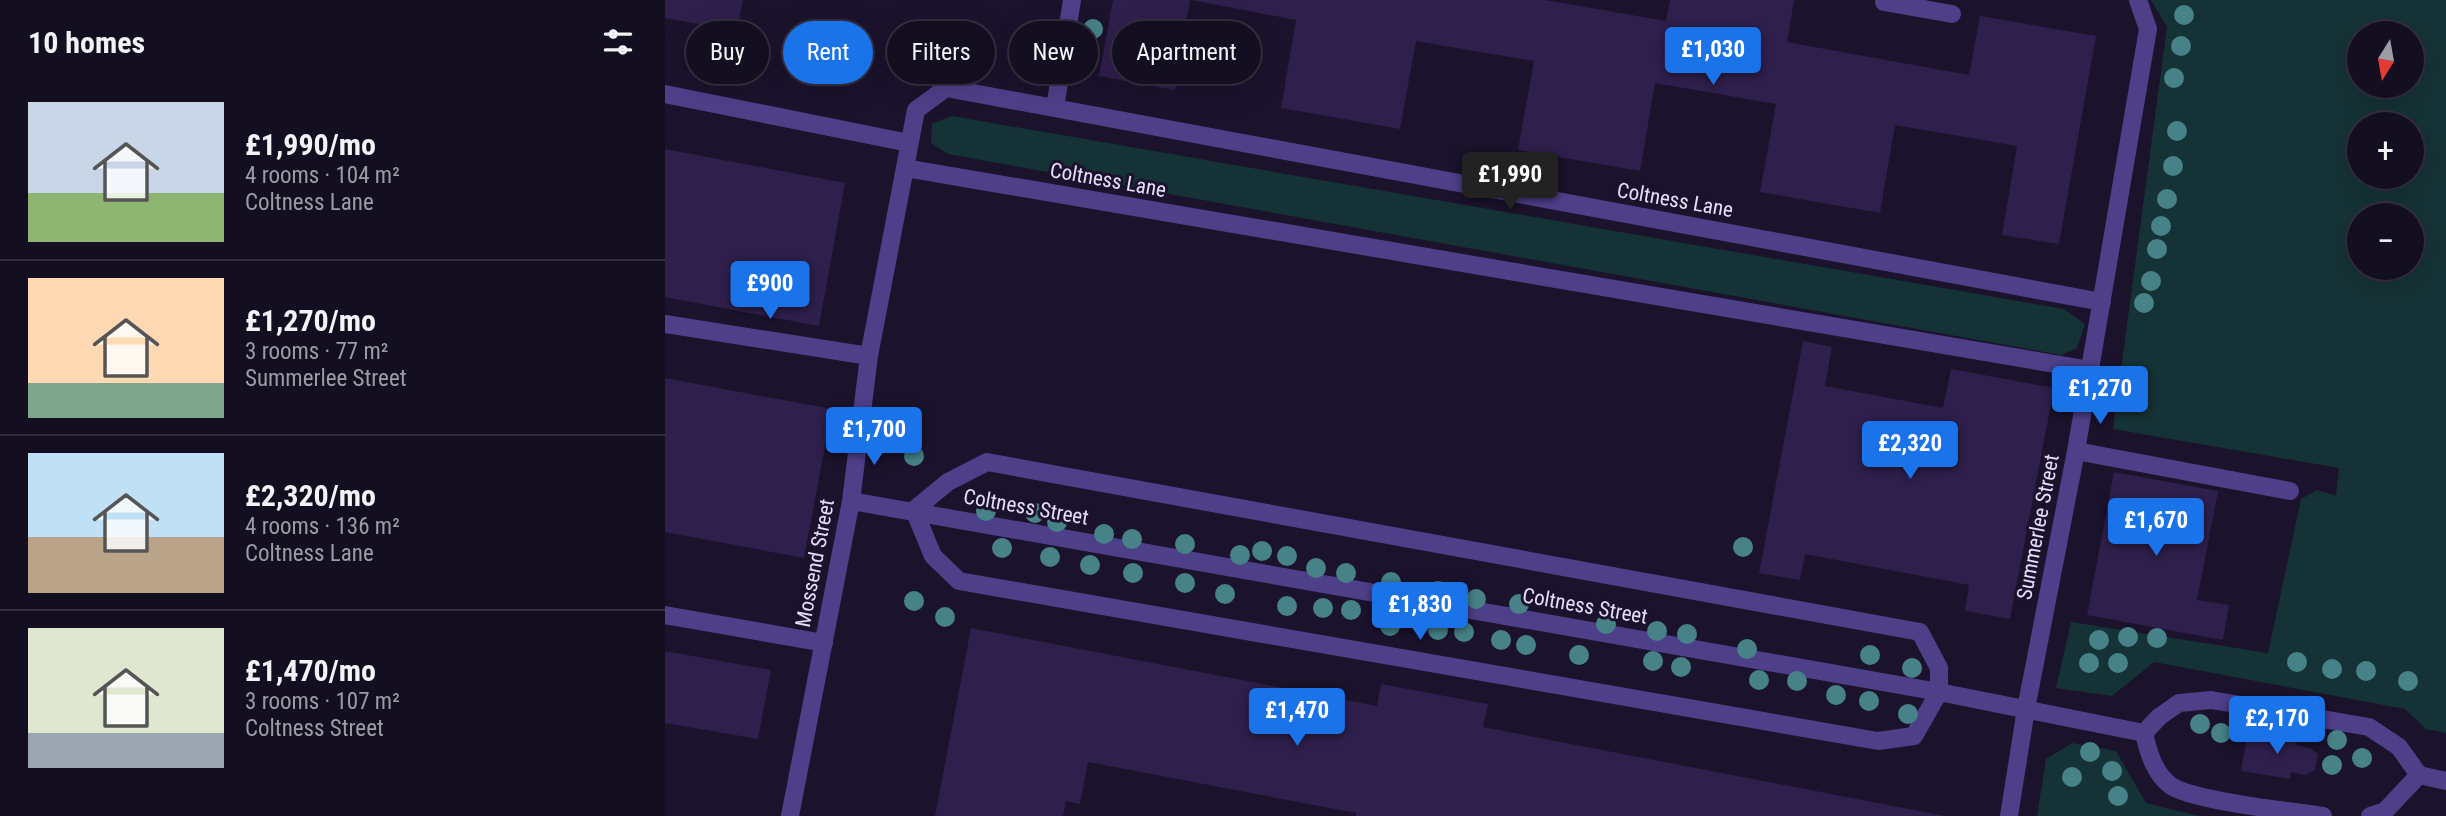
<!DOCTYPE html>
<html lang="en">
<head>
<meta charset="utf-8">
<style>
	body { margin:0; font-family:"Roboto Condensed",sans-serif; background:#211c2e; color:#f1f3f6; height:100vh; display:flex; flex-direction:column; font-size:26px; white-space:nowrap }
	* { box-sizing:border-box; margin:0 }
	p { font-size:23px; color:#9d9ca5 }
	.icon { flex:none; width:38px; height:38px; fill:none; stroke:currentColor; stroke-width:2; stroke-linecap:round; stroke-linejoin:round }
	.map { position:relative; flex:1; overflow:hidden }
	.details { display:flex; flex-direction:column; background:#140e21; width:665px }
	.details>* { flex:none }
	.hud { position:absolute; left:21px; top:21px; width:665px; height:63px; display:flex; gap:14px }
	.needle { width:46px; rotate:191deg }
	.tools { position:absolute; left:1682px; top:21px; display:grid; gap:14px }
	.tools a { display:grid; place-items:center; width:77px; height:77px; border-radius:50%; background:#140e21; box-shadow:0 7px 28px #0002,0 0 0 2px #332e3f; font-size:35px }
	.price { position:absolute; translate:-50% -60px; padding:0 16px; border-radius:7px; background:#1a73e8; color:#fff; font-size:23px; line-height:46px; filter:drop-shadow(0 2px 4px #0008) }
	.price::after { content:''; position:absolute; left:50%; top:42px; width:21px; height:16px; margin-left:-10px; background:inherit; clip-path:polygon(0 0,100% 0,50% 100%) }
	.price.current { background:#222; color:#fff }
	ul { padding:0; list-style:none }
	li { display:flex; align-items:center; gap:21px; height:175px; padding:0 28px }
	li+li { border-top:2px solid #332e3f }
	li span { display:grid; place-items:center; flex:none; width:196px; height:140px; border-radius:0px; color:#555 }
	li>.icon { margin-inline-start:auto }
	span .icon { width:84px; height:84px; fill:#fffc; stroke-width:1 }
	li b { font-size:30px }
	h2 { display:flex; justify-content:space-between; align-items:center; height:84px; padding:0 28px; font-size:30px }
	.pill { padding:0 24px; border-radius:32px; background:#140e21; box-shadow:0 7px 28px #0002,0 0 0 2px #332e3f; font-size:24px; line-height:63px }
	.pill.current { background:#1a73e8; color:#fff }
	main { display:flex; flex:1; min-height:0 }
	.map>svg:first-child { display:block }
	.green { fill:#153236; fill-rule:evenodd }
	.building { fill:#2f1f4c }
	.lines { fill:none; stroke-linecap:round; stroke-linejoin:round }
	.minor { stroke:#4e3f89; stroke-width:18 }
	.tree { fill:#468288 }
	.labels { text-anchor:middle; dominant-baseline:central; stroke-width:6; stroke-linejoin:round; paint-order:stroke }
	.street-label { font-size:21px; fill:#e7defe; stroke:#1b122c }
</style>
</head>
<body>
<main>
<section class="details">
<h2>10 homes<svg class="icon" aria-label="filters" viewBox="0 0 24 24"><path d="M4 7h16M4 17h16"/><circle cx="9" cy="7" r="2"/><circle cx="15" cy="17" r="2"/></svg></h2>
<ul>
<li><span style="background:linear-gradient(#c9d6e8 65%,#8fb573 0)"><svg class="icon" aria-label="home" viewBox="0 0 24 24"><path d="M3 11l9-7 9 7M6 9v11h12V9"/></svg></span><div><b>£1,990/mo</b><p>4 rooms · 104 m²</p><p>Coltness Lane</p></div></li>
<li><span style="background:linear-gradient(#ffd9b3 75%,#7fa58c 0)"><svg class="icon" aria-label="home" viewBox="0 0 24 24"><path d="M3 11l9-7 9 7M6 9v11h12V9"/></svg></span><div><b>£1,270/mo</b><p>3 rooms · 77 m²</p><p>Summerlee Street</p></div></li>
<li><span style="background:linear-gradient(#bfe0f5 60%,#b9a48a 0)"><svg class="icon" aria-label="home" viewBox="0 0 24 24"><path d="M3 11l9-7 9 7M6 9v11h12V9"/></svg></span><div><b>£2,320/mo</b><p>4 rooms · 136 m²</p><p>Coltness Lane</p></div></li>
<li><span style="background:linear-gradient(#dfe7d0 75%,#9aa5b1 0)"><svg class="icon" aria-label="home" viewBox="0 0 24 24"><path d="M3 11l9-7 9 7M6 9v11h12V9"/></svg></span><div><b>£1,470/mo</b><p>3 rooms · 107 m²</p><p>Coltness Street</p></div></li>
</ul>
</section>
<div class="map">
<svg width="1781" height="816" viewBox="0 0 1781 816">
	<rect width="100%" height="100%" fill="#1b122c"/>
	<path class="green" d="M1486,0h295v733l-20,-4 -21,-20 -251,-47 -42,34 -56,-8 15,-66 197,31 33,-154 16,-9 19,6 3,-28 -226,-39 54,-402zM1746,33v53h-52v-53zM1746,124v53h-52v-53zM1746,215v53h-52v-53z
		M287,116l1112,193 21,15 -8,24 -16,7 -1113,-201 -17,-11 1,-19z
		M1407,743l44,8 30,52 53,13h-162l9,-57z"/>
	<path class="building" d="M0,0h78l-6,31 -72,-13z
		M448,0h77l-15,90 -76,-14z
		M527,0h353l121,21 4,-21h124l-7,42 182,33 11,-59 116,20 -37,208 -57,-9 15,-89 -122,-21 -15,88 -120,-21 16,-88 -121,-21 -15,88 -122,-21 16,-89 -118,-20 -16,88 -119,-21 15,-88z
		M0,149l180,34 -26,143 -154,-29z
		M1138,341l29,6 -7,39 118,22 8,-39 103,19 -44,231 -45,-8 4,-26 -164,-31 -5,26 -41,-7z
		M0,378l167,31 -28,149 -139,-26z
		M1449,472l104,19 -21,109 32,5 -6,35 -136,-25z
		M306,628l406,78 4,-22 107,20 -5,23 462,89h-589v-3l-268,-51 -8,42 -14,-3 -3,15h-128z
		M0,651l106,19 -13,69 -93,-16z
		M1583,731l48,9v5l14,3 8,6 -3,16 -10,5 -14,-3 -1,7 -49,-8z"/>
	<g class="lines">
		<path class="minor" d="M1219,2l68,12
			M0,94l244,49
			M390,108l17,-108
			M240,168l1185,202
			M0,324l204,32
			M1411,451l214,40
			M322,462l933,170 19,36v24l-25,44 -36,5 -919,-160 -26,-25 -19,-46 34,-28z
			M186,501l1088,191 205,41
			M0,615l159,28
			M1479,733l15,-16 20,-14 32,-3 158,27 30,20 20,28 27,6
			M1479,733c4,18 10,40 26,52 21,16 122,26 153,31
			M125,816l61,-315 18,-145 47,-246 30,-22 1156,214
			M1344,816l17,-107 50,-258 72,-422 -10,-29
			M1705,816l15,-5 34,-36"/>
	</g>
	<g class="tree">
		<circle cx="1519" cy="15" r="10"/>
		<circle cx="428" cy="29" r="10"/>
		<circle cx="1516" cy="46" r="10"/>
		<circle cx="1509" cy="78" r="10"/>
		<circle cx="1512" cy="131" r="10"/>
		<circle cx="1508" cy="166" r="10"/>
		<circle cx="1502" cy="199" r="10"/>
		<circle cx="1496" cy="226" r="10"/>
		<circle cx="1492" cy="249" r="10"/>
		<circle cx="1486" cy="281" r="10"/>
		<circle cx="1479" cy="303" r="10"/>
		<circle cx="249" cy="456" r="10"/>
		<circle cx="321" cy="511" r="10"/>
		<circle cx="370" cy="513" r="10"/>
		<circle cx="392" cy="522" r="10"/>
		<circle cx="439" cy="534" r="10"/>
		<circle cx="467" cy="539" r="10"/>
		<circle cx="520" cy="544" r="10"/>
		<circle cx="1078" cy="547" r="10"/>
		<circle cx="337" cy="548" r="10"/>
		<circle cx="597" cy="551" r="10"/>
		<circle cx="575" cy="555" r="10"/>
		<circle cx="622" cy="556" r="10"/>
		<circle cx="385" cy="557" r="10"/>
		<circle cx="425" cy="565" r="10"/>
		<circle cx="651" cy="568" r="10"/>
		<circle cx="468" cy="573" r="10"/>
		<circle cx="681" cy="573" r="10"/>
		<circle cx="726" cy="582" r="10"/>
		<circle cx="520" cy="583" r="10"/>
		<circle cx="773" cy="591" r="10"/>
		<circle cx="560" cy="594" r="10"/>
		<circle cx="811" cy="599" r="10"/>
		<circle cx="249" cy="601" r="10"/>
		<circle cx="854" cy="604" r="10"/>
		<circle cx="622" cy="606" r="10"/>
		<circle cx="658" cy="608" r="10"/>
		<circle cx="686" cy="610" r="10"/>
		<circle cx="280" cy="617" r="10"/>
		<circle cx="941" cy="624" r="10"/>
		<circle cx="725" cy="626" r="10"/>
		<circle cx="773" cy="630" r="10"/>
		<circle cx="992" cy="631" r="10"/>
		<circle cx="799" cy="632" r="10"/>
		<circle cx="1022" cy="634" r="10"/>
		<circle cx="1463" cy="637" r="10"/>
		<circle cx="1492" cy="638" r="10"/>
		<circle cx="836" cy="640" r="10"/>
		<circle cx="1434" cy="640" r="10"/>
		<circle cx="861" cy="645" r="10"/>
		<circle cx="1082" cy="649" r="10"/>
		<circle cx="914" cy="655" r="10"/>
		<circle cx="1205" cy="655" r="10"/>
		<circle cx="988" cy="661" r="10"/>
		<circle cx="1632" cy="662" r="10"/>
		<circle cx="1424" cy="663" r="10"/>
		<circle cx="1453" cy="663" r="10"/>
		<circle cx="1016" cy="667" r="10"/>
		<circle cx="1247" cy="668" r="10"/>
		<circle cx="1667" cy="669" r="10"/>
		<circle cx="1701" cy="671" r="10"/>
		<circle cx="1094" cy="680" r="10"/>
		<circle cx="1132" cy="681" r="10"/>
		<circle cx="1743" cy="681" r="10"/>
		<circle cx="1171" cy="695" r="10"/>
		<circle cx="1204" cy="701" r="10"/>
		<circle cx="1243" cy="714" r="10"/>
		<circle cx="1535" cy="724" r="10"/>
		<circle cx="1556" cy="733" r="10"/>
		<circle cx="1672" cy="740" r="10"/>
		<circle cx="1425" cy="752" r="10"/>
		<circle cx="1697" cy="758" r="10"/>
		<circle cx="1667" cy="765" r="10"/>
		<circle cx="1447" cy="771" r="10"/>
		<circle cx="1407" cy="777" r="10"/>
		<circle cx="1453" cy="796" r="10"/>
	</g>
	<g class="labels">
		<g class="street-label">
			<text transform="translate(443 180) rotate(10)">Coltness Lane</text>
			<text transform="translate(1010 200) rotate(10)">Coltness Lane</text>
			<text transform="translate(361 507) rotate(10)">Coltness Street</text>
			<text transform="translate(1373 527) rotate(-79)">Summerlee Street</text>
			<text transform="translate(150 563) rotate(-79)">Mossend Street</text>
			<text transform="translate(920 606) rotate(10)">Coltness Street</text>
		</g>
	</g>
</svg>
<div class="tools">
<a><svg class="needle" viewBox="-14 -14 28 28"><path d="M0-13l5 13h-10z" fill="#e53935"/><path d="M0 13l5-13h-10z" fill="#9d9ca5"/></svg></a>
<a>+</a>
<a>−</a>
</div>
<b class="price" style="left:1048px;top:87px">£1,030</b>
<b class="price current" style="left:845px;top:212px">£1,990</b>
<b class="price" style="left:105px;top:321px">£900</b>
<b class="price" style="left:1435px;top:426px">£1,270</b>
<b class="price" style="left:209px;top:467px">£1,700</b>
<b class="price" style="left:1245px;top:481px">£2,320</b>
<b class="price" style="left:1491px;top:558px">£1,670</b>
<b class="price" style="left:755px;top:642px">£1,830</b>
<b class="price" style="left:632px;top:748px">£1,470</b>
<b class="price" style="left:1612px;top:756px">£2,170</b>
<div class="hud">
<a class="pill">Buy</a>
<a class="pill current">Rent</a>
<a class="pill">Filters</a>
<a class="pill">New</a>
<a class="pill">Apartment</a>
</div>
</div>
</main>
</body>
</html>
